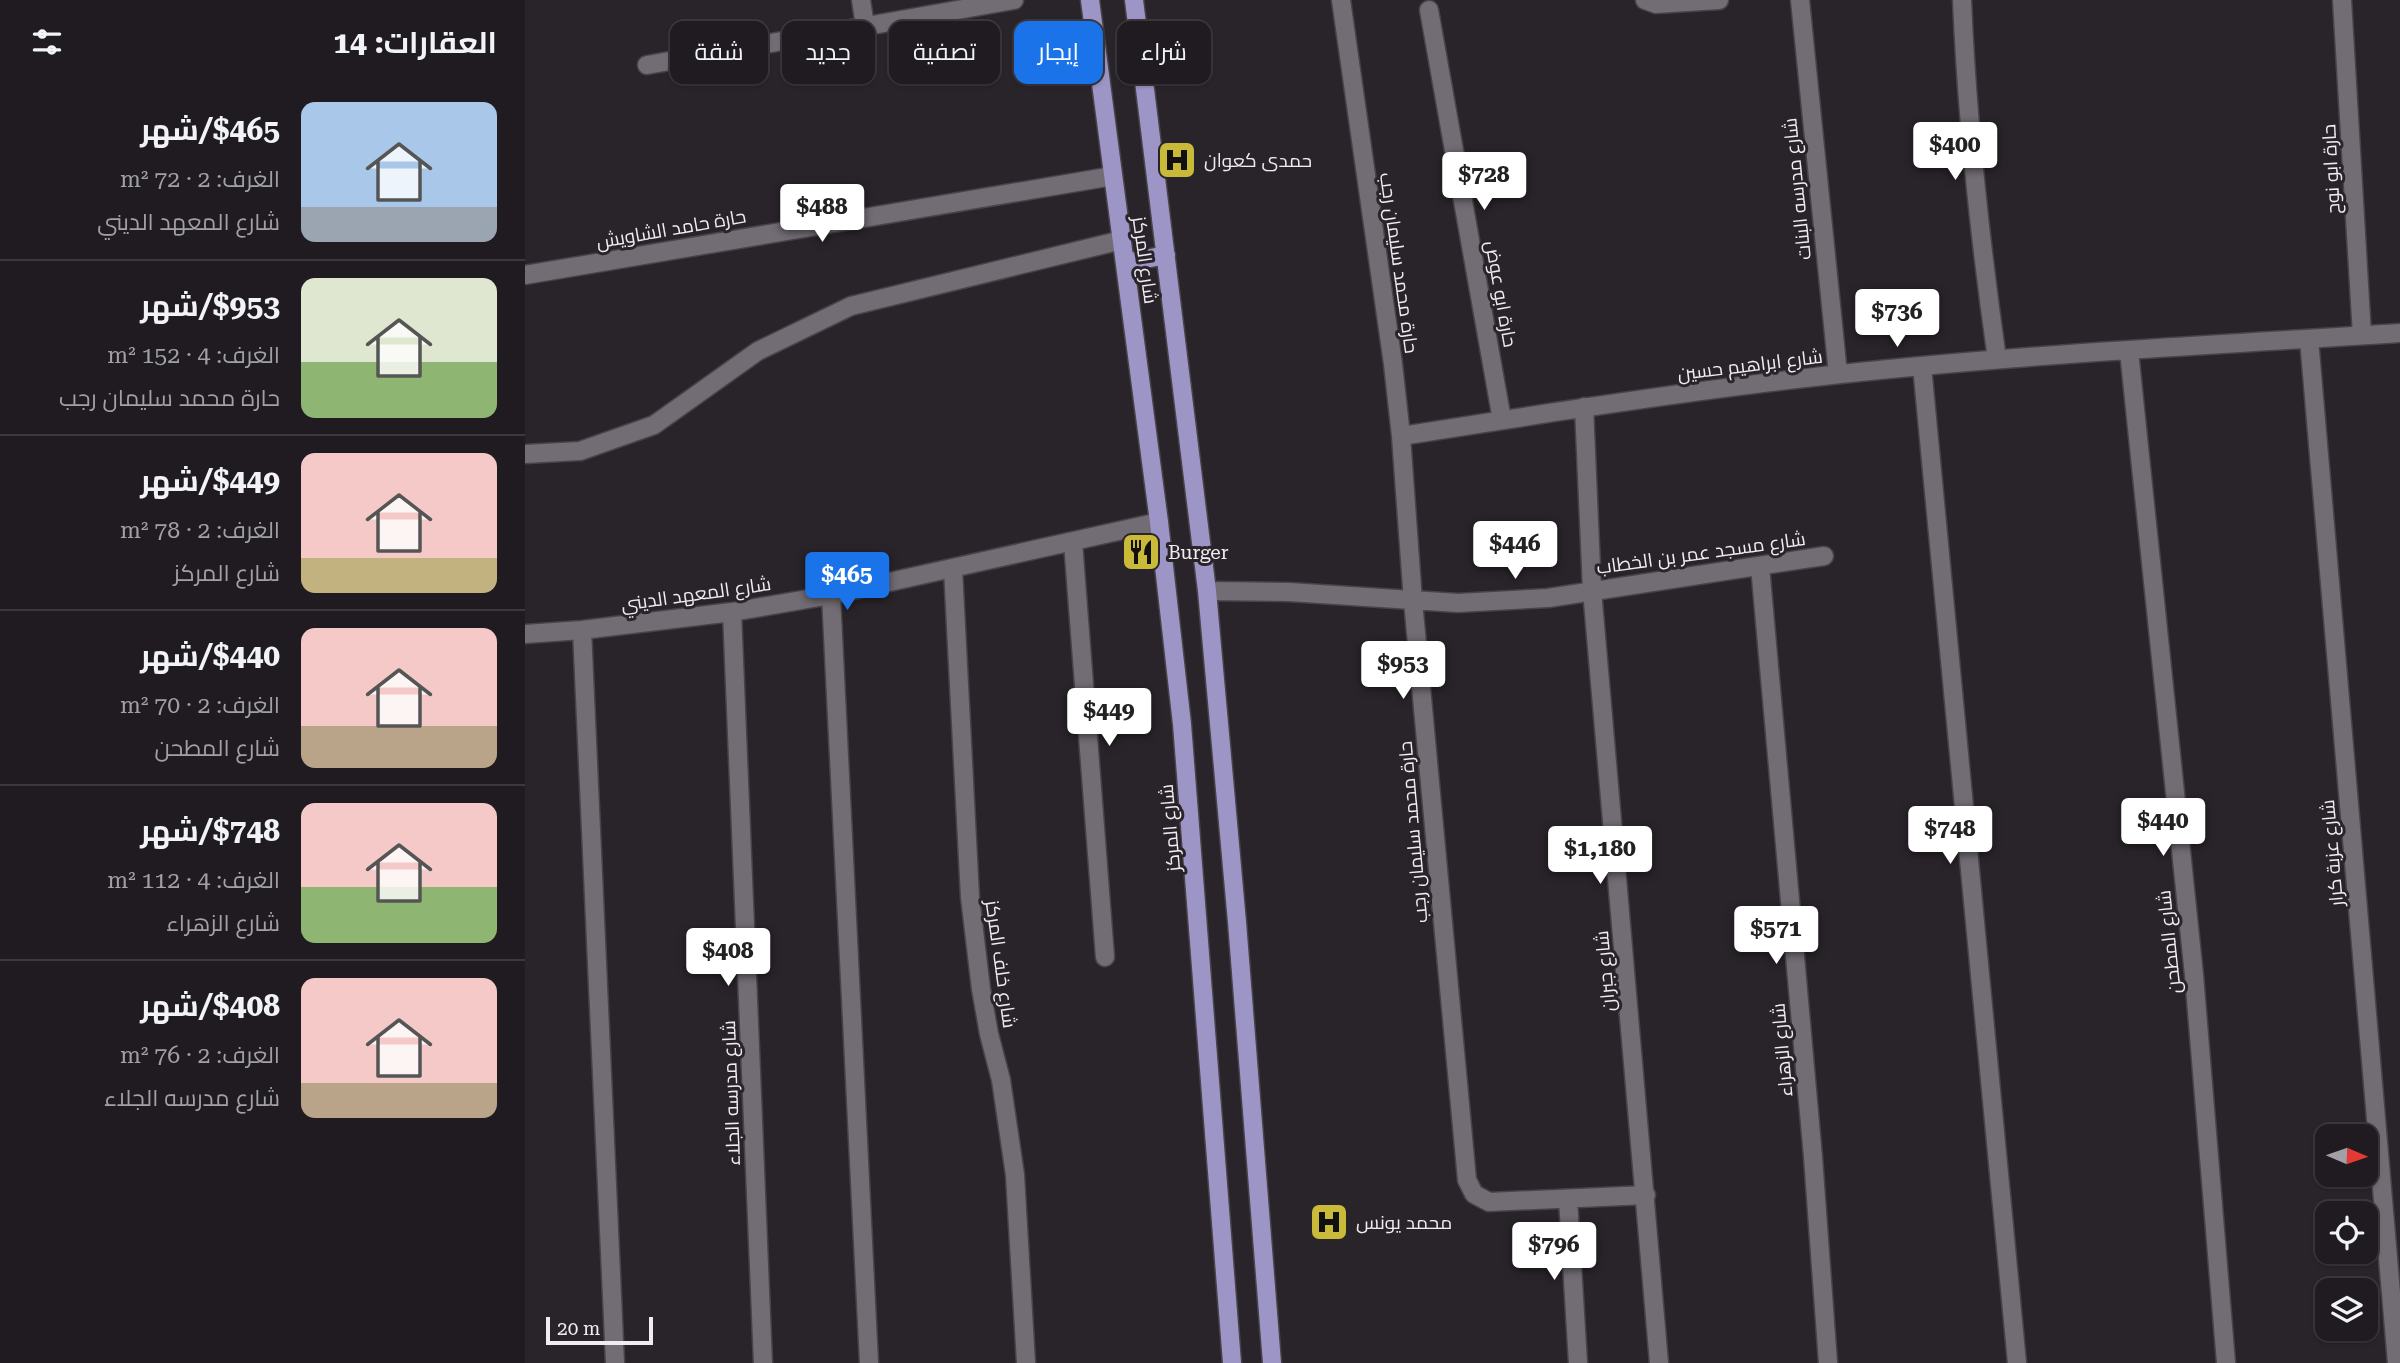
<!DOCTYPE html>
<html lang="ar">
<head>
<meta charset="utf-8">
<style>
	body { margin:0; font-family:"Roboto Serif",Cairo,serif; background:#272429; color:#f1f3f6; direction:rtl; height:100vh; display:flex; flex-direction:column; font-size:26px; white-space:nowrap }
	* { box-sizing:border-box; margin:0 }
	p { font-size:23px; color:#a1a1a5 }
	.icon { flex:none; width:38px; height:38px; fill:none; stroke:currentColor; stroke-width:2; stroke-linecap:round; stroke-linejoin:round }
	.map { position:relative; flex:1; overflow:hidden; direction:ltr }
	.drawer { display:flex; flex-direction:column; background:#1f1b20; width:525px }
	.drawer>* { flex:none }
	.guide { position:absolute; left:21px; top:21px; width:665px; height:63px; direction:rtl; display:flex; gap:14px }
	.needle { width:46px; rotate:92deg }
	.buttons { position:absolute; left:1790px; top:1124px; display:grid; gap:14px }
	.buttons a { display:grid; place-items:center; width:63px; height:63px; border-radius:14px; background:#1f1b20; box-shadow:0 2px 5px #0004,0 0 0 2px #3c393e; font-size:35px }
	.scale { position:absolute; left:21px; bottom:18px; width:107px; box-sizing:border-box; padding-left:7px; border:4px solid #f0ecf1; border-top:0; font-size:19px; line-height:24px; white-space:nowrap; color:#f0ecf1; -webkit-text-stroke:5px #29242a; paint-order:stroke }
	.price { position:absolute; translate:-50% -60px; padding:0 16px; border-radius:7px; background:#fff; color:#222; font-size:23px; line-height:46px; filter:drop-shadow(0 2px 4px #0008) }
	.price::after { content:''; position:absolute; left:50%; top:42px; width:21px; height:16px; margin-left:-10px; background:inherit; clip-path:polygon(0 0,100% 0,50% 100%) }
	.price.current { background:#1a73e8; color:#fff }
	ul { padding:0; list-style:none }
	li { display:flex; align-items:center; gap:21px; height:175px; padding:0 28px }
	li+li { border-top:2px solid #3c393e }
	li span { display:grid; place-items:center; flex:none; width:196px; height:140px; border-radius:14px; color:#555 }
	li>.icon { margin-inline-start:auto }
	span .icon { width:84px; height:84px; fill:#fffc; stroke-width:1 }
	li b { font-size:30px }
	h2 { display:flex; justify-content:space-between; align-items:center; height:84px; padding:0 28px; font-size:30px }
	.chip { padding:0 24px; border-radius:14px; background:#1f1b20; box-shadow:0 2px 5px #0004,0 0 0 2px #3c393e; font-size:24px; line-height:63px }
	.chip.current { background:#1a73e8; color:#fff }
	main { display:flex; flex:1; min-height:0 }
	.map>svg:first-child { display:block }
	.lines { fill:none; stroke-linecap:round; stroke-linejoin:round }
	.minor-casing { stroke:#474348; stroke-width:21 }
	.major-casing { stroke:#474348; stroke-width:21 }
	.minor { stroke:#726c74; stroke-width:18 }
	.major { stroke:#9e95c7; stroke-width:18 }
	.labels { text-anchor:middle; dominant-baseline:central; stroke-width:6; stroke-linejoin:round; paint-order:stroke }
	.poi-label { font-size:19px; fill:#f0ecf1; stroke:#29242a; text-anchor:start }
	.street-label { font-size:19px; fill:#f0ecf1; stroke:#29242a }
</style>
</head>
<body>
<main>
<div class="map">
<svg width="1875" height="1363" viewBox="0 0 1875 1363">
	<rect width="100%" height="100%" fill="#29242a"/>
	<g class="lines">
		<defs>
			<path id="minor" d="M336,0l4,26
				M816,0l52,364 8,72 12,165 54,579 7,14 15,8 157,-7
				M1120,0l11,4 63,-4
				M1275,0l38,374
				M1437,0c5,120 18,240 35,359
				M1817,0l20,335
				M904,10l73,410
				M122,65l367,-65
				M0,275l588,-99
				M1784,339l88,1024
				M1604,351l65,624 32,388
				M1397,366l95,997
				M1059,407l8,183 67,773
				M876,436c146,-23 292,-46 440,-62 186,-20 373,-29 559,-41
				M0,454l55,-3 74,-26 104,-74 93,-45 271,-66
				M548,542l32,415
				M1235,566l53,591 15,206
				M428,569l17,328 11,92 8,45 12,46 14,95 11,188
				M682,591l82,1 169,11 90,-5 276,-42
				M306,595l38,768
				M207,612l31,751
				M57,630l33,733
				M0,634l57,-4 150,-18 99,-17 328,-73
				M1043,1199l10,164"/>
			<path id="major" d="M565,0l69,522 23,202 50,639
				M609,0l73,591 30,331 35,441
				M600,263l41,-8"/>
		</defs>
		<use href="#minor" class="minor-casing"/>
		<use href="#major" class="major-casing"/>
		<use href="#minor" class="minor"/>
		<use href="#major" class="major"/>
	</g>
	<defs>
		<symbol id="hospital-square" viewBox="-11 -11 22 22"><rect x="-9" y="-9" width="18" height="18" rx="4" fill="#c9ba3a" stroke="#29242a"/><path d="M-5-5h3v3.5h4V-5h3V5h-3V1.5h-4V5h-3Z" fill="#111"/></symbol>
		<symbol id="restaurant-square" viewBox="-11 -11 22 22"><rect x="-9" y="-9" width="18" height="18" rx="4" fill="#c9ba3a" stroke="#29242a"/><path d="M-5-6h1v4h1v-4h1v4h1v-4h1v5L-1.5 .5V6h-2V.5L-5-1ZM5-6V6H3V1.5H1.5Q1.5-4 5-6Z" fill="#111"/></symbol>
	</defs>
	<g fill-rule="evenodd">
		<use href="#hospital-square" x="630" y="138" width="44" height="44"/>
		<use href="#restaurant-square" x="594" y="530" width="44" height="44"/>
		<use href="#hospital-square" x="782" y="1200" width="44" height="44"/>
	</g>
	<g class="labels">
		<g class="poi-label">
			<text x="679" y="160">حمدى كعوان</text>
			<text x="643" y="552">Burger</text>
			<text x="831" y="1222">محمد يونس</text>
		</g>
		<g class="street-label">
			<text transform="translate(1806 169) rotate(-93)">حارة ابو نوح</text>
			<text transform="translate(1272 189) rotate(-96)">شارع مدرسه البنات</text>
			<text transform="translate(146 229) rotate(-10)">حارة حامد الشاويش</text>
			<text transform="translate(620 260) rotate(82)">شارع المركز</text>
			<text transform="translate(874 263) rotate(82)">حارة محمد سليمان رجب</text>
			<text transform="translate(976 294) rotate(80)">حارة ابو عوض</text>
			<text transform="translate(1225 365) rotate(-7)">شارع ابراهيم حسين</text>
			<text transform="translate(1176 553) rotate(-8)">شارع مسجد عمر بن الخطاب</text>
			<text transform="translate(171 594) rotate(-8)">شارع المعهد الديني</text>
			<text transform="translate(645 828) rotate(-95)">شارع المركز</text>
			<text transform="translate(888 832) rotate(-95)">حارة محمد سليمان رجب</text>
			<text transform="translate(1807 853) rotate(-95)">شارع عزبة كرار</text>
			<text transform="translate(1644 942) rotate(-96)">شارع المطحن</text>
			<text transform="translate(476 964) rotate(82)">شارع خلف المركز</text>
			<text transform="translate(1080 971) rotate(-95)">شارع جبران</text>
			<text transform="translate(1257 1050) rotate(-95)">شارع الزهراء</text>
			<text transform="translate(206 1093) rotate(-92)">شارع مدرسه الجلاء</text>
		</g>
	</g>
</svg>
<div class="buttons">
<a><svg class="needle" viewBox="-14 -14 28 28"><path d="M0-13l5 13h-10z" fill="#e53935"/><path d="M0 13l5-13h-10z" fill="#a1a1a5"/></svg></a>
<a><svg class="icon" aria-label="locate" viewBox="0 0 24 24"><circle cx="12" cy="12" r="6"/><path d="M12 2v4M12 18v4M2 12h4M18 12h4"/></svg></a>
<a><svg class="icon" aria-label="layers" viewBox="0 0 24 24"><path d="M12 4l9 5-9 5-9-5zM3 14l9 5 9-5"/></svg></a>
</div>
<div class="scale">20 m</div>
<b class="price" style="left:1430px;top:182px">$400</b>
<b class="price" style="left:959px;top:212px">$728</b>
<b class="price" style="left:297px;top:244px">$488</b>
<b class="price" style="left:1372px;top:349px">$736</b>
<b class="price" style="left:990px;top:581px">$446</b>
<b class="price current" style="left:322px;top:612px">$465</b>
<b class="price" style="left:878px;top:701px">$953</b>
<b class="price" style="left:584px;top:748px">$449</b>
<b class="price" style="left:1638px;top:858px">$440</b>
<b class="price" style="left:1425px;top:866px">$748</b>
<b class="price" style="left:1075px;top:886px">$1,180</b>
<b class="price" style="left:1251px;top:966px">$571</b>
<b class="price" style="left:203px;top:988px">$408</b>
<b class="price" style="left:1029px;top:1282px">$796</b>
<div class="guide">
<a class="chip">شراء</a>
<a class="chip current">إيجار</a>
<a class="chip">تصفية</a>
<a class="chip">جديد</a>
<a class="chip">شقة</a>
</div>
</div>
<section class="drawer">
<h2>العقارات: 14<svg class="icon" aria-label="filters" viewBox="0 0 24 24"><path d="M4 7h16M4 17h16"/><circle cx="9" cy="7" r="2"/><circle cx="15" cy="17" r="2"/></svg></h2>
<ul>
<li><span style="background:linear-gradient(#a9c7e8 75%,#9aa5b1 0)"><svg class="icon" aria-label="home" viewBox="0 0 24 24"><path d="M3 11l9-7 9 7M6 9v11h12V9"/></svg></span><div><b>$465/شهر</b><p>الغرف: 2 · 72 m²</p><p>شارع المعهد الديني</p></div></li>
<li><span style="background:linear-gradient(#dfe7d0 60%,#8fb573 0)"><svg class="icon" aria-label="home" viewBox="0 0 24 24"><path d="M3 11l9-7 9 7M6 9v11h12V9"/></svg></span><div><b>$953/شهر</b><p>الغرف: 4 · 152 m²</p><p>حارة محمد سليمان رجب</p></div></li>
<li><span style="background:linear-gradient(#f6c9c9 75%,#c2b280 0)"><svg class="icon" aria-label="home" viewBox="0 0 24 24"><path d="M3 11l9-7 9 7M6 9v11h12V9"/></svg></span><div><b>$449/شهر</b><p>الغرف: 2 · 78 m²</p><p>شارع المركز</p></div></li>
<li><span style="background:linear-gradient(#f6c9c9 70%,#b9a48a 0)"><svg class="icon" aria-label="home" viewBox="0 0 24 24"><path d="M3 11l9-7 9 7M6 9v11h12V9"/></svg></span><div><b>$440/شهر</b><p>الغرف: 2 · 70 m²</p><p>شارع المطحن</p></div></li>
<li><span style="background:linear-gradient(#f6c9c9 60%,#8fb573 0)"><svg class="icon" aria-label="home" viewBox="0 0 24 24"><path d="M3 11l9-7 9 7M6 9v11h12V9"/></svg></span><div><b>$748/شهر</b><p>الغرف: 4 · 112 m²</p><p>شارع الزهراء</p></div></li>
<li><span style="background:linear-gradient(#f6c9c9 75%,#b9a48a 0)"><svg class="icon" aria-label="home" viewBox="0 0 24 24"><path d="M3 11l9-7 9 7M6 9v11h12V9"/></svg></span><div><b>$408/شهر</b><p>الغرف: 2 · 76 m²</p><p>شارع مدرسه الجلاء</p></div></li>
</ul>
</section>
</main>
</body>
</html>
